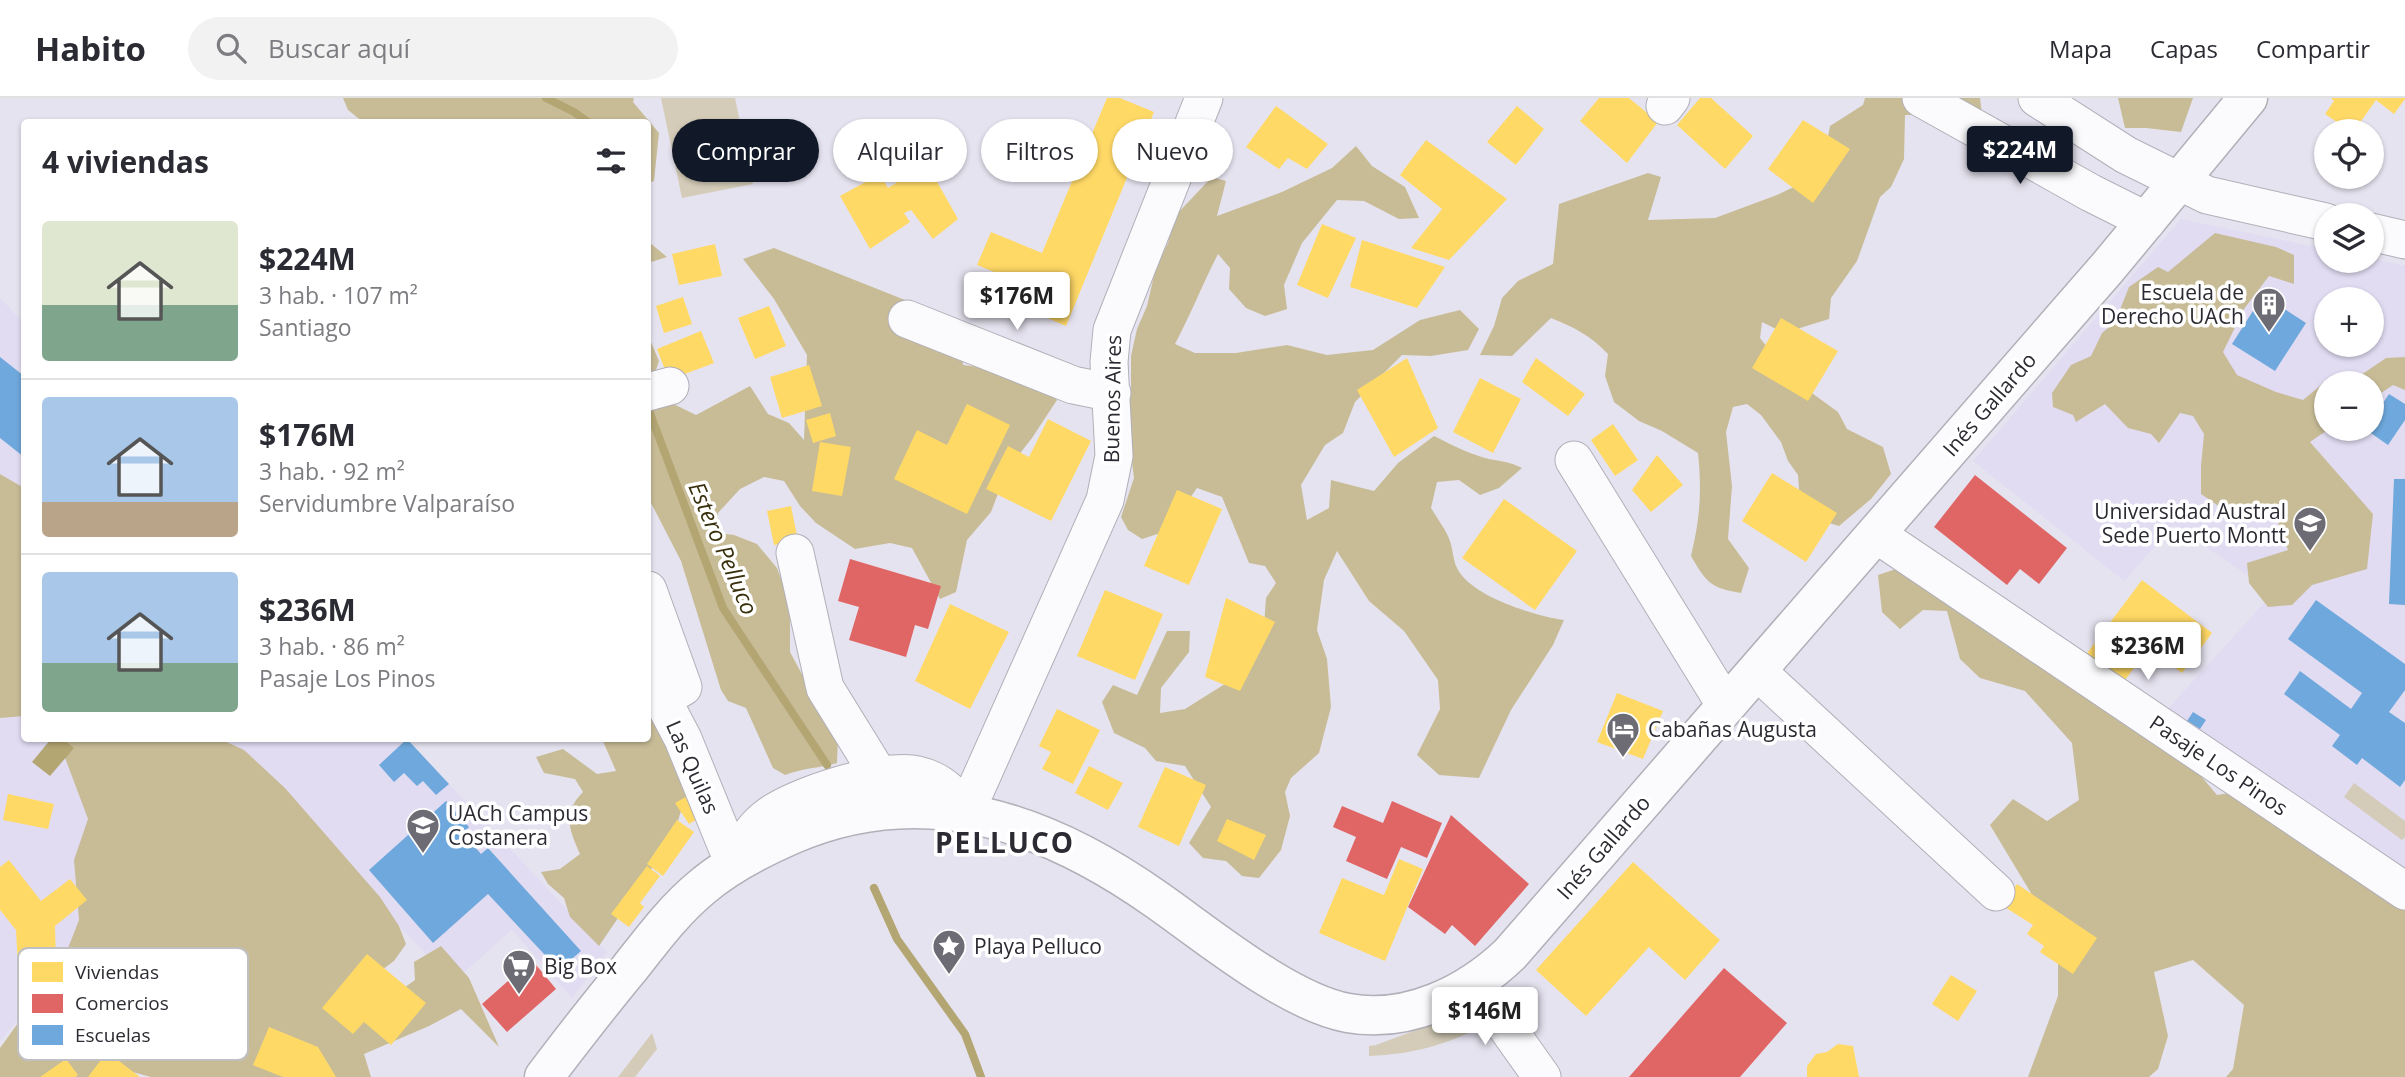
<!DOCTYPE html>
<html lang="es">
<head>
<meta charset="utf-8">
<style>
	body { margin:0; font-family:"Open Sans",sans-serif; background:#f2f2f3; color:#2b2b33; height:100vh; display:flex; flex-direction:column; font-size:26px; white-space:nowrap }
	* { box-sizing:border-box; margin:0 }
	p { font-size:23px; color:#7c7c81 }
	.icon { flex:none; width:38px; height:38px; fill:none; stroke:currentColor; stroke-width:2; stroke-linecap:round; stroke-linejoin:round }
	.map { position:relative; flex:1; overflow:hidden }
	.details { position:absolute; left:21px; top:21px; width:630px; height:623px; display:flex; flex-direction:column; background:#fff; border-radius:7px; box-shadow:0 2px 5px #0004 }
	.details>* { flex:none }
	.hud { position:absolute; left:672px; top:21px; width:665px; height:63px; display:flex; gap:14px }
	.buttons { position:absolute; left:2314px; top:21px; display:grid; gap:14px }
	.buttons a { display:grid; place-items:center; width:70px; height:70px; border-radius:50%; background:#fff; box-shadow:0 2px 5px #0004; font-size:35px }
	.price { position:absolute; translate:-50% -60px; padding:0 16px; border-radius:7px; background:#fff; color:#222; font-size:23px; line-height:46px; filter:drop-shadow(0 2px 4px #0008) }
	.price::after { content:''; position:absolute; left:50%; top:42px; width:21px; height:16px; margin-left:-10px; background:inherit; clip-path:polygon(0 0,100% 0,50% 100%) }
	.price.current { background:#111827; color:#fff }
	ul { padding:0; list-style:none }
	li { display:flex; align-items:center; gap:21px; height:175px; padding:0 21px }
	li+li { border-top:2px solid #e1e1e2 }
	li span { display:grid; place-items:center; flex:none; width:196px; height:140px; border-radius:7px; color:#555 }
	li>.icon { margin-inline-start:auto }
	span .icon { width:84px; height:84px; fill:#fffc; stroke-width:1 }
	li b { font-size:30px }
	h2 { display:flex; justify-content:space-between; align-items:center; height:84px; padding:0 21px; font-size:30px }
	.pill { padding:0 24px; border-radius:32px; background:#fff; box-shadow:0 2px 5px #0004; font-size:24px; line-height:63px }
	.pill.current { background:#111827; color:#fff }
	header { display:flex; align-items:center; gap:42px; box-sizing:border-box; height:98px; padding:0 35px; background:#fff; border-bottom:2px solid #e1e1e2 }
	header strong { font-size:33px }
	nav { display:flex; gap:38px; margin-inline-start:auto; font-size:24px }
	.search { width:490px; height:63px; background:#f2f2f3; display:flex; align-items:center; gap:18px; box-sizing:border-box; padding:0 24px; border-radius:38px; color:#7c7c81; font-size:26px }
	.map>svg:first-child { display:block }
	.built { fill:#e1dcf2; fill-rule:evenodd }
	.green { fill:#d4ccb8 }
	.forest { fill:#c8bc97 }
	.water { fill:#b4a673 }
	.homes { fill:#ffd966 }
	.shops { fill:#e06666 }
	.schools { fill:#6fa8dc }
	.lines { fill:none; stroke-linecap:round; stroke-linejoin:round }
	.stream { stroke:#b4a673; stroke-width:8 }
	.minor-casing { stroke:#b1afb8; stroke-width:39 }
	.highway-casing { stroke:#b1afb8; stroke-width:41 }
	.minor { stroke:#fbfbfd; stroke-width:37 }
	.highway { stroke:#fbfbfd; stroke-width:38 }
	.labels { text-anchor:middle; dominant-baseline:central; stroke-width:7; stroke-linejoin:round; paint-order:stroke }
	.poi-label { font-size:21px; fill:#2c2a32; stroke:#fff; text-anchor:start }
	.street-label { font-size:21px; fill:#2c2a32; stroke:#fff }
	.water-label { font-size:23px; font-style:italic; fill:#382f0c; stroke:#fff }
	.district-label { font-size:28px; font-weight:bold; letter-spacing:2px; fill:#2c2a32; stroke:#fff }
	.key { fill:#fff; stroke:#c0bfc2; stroke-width:2 }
	.key-label { font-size:19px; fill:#2c2a32 }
</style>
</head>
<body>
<header>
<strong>Habito</strong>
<div class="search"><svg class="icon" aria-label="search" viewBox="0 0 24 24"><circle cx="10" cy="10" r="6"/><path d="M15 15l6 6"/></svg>Buscar aquí</div>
<nav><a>Mapa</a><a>Capas</a><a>Compartir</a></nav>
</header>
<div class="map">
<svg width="2405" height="979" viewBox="0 0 2405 979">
	<rect width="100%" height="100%" fill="#e6e3f0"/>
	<path class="built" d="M2181,121l145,30v12h45v-3l34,8v652l-240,-206 108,-119 -99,-68 -50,56 -151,-120zM2326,201h45v46h-45zM2326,285h45v46h-45z
		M0,200l24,25v177l-24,-18z
		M24,586v54l383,1 200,213 -35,46 -60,-68 -59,52 -225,-233 -228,293v-326z"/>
	<path class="green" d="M661,0h74l18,86 -71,14z
		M2354,685l51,38v16l-3,3 -58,-43z
		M1448,920h19l19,7c-41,20 -71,29 -117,31v-10l7,-1z
		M652,935l5,16 -22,28h-17z"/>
	<path class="forest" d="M343,0h291l-1,4 26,31 -5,48 -6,2v-61h-285l-15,-12z
		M1865,0h115l2,16 -77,1 -1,44 -13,28 -11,10 -23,64 -26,37 -2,21 -45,14 -22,-11 -2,16 25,32 20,18 33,24 9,17 36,18 8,27 -20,25 -32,27 -23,-7 -16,-16 -2,-28 -10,-14 -7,-19 -20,-27 -14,-11 -14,3 -7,25 6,54 -4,53 21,29 -8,25c-31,-5 -35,-11 -50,-37 9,-38 11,-64 7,-103l-36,-22 -23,-10 -25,-19 -9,-26 3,-22c-17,-18 -34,-27 -57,-36l-39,38 -32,-1 14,-29 8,-28 16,-17 35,-17 6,-60 89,-31 13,4 -13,43 67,-2 62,-23 44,-21 9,-48 33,-21z
		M2118,0h75l-12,34 -35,-4h-21z
		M1356,48l16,20 33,21 14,31 -20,1 -35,-18 -27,-1 -35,43 -18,42 3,24 -22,7 -19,-8 -17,-19 1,-21 -12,-14c-15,29 -27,60 -43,90l20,9h41l51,-8 40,10 46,-5 47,-30 40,-10 19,19 -11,21 -37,6 -29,-1 -47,47 -12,31 -18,12 -24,40 6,35 22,-12 2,-28 43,11 24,-28 36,-27c18,9 35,18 55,23 12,2 21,3 33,9l-23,20 -19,7 -21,-15 -22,2 -6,26c6,10 15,22 19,33 3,9 3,19 7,27 13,28 78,48 107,52l-11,25 -42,65 -32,68 -40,-3 -22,-20 23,-46 -2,-29 -34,-49 -35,-30 -32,-50 -13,29 -7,50 10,29 4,48 -12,46 -28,25 -6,14 5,24 -9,34 -22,28 -17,-2 -16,-15 -23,-3 -14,-15 22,-36 -26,-41 -29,-5 -11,-13 -31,-15 -12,-31 11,-17 24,10 30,-64h23l-1,21 -28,36 -1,25 25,-4 59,-37 20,-46 2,-28 10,-15 -11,-17 -16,-3 -27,-66 -25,-9 -30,43 -25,8 -14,-9 -7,-13 13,-39 -7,-57 4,-32v-33l6,-27 10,-23 9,-39 12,-24 6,-26 38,-40 14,4 -9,35 65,-24 50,-24z
		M2215,135l61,14 18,8v29l-25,-8 -25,33 -21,43 14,23 39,17 27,8 29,-24 29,-1 25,-17 19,-1v33l-12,-5 -22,15v-17h-45v46h3l-19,13 63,72 -6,55 -55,16 -20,20 -24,2 -19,-24 -2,-20 41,-13 -10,-28c-18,-7 -21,-4 -38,-7 -14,-2 -27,-13 -39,-21v-28l3,-32 -11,-18 -13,-3 -21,30 -8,-9 -23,-6 -23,-24 -29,18 -3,-7 -20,-8 -1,-14 19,-28 20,-9 11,-23 13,-11 14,-35 29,-20 10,5z
		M648,145h2l17,14 -19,6z
		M774,150l189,75v42l57,7 37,28 -25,38 -25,32 -16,42 -24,28 -11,52 -16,7 -28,-51 -22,-5 -35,6 -39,-26 -16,-17 -16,-25 -20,-4 -24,12 -22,24 -1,20 17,2 23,9 20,24 13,35v49l13,24 30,34 5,27 -1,26c-17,5 -35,5 -52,12l-12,-7 -27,-60 -18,-7 -7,-11 -40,-129 -33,-64v-94l7,-8 41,20 54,-29 18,28 21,9 15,17 3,-85 -33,-56 -31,-40z
		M648,237l11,26 -8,24 -3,-1z
		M0,376l24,14v228l-24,2z
		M1905,468l45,32 39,35 58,32 148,104 22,26 25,-4 163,113v173h-179l7,-8 11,-64 -51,-45 -39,12 14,64 -10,33 -9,8h-121l30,-81v-58l-68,-113 23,-26 34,22 32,-21 -7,-57 -47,-52 -45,-13 -20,-19 -13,-48 -24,-1 -23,19 -18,-17 -4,-37z
		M648,576l56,114 -19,10 -12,39 -74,109 -29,-29 -6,-19 -16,-14 -7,-12 19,-3 20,-15c-11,-25 -18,-41 3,-62l-8,-13 -31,-6 -8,-16 27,-8 34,25 19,-3 -14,-32 46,-1z
		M58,641h162l24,11 41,38 95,109 19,29 7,18 -12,17 -35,26 14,23 42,-30 -1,-18 27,-16 28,32 30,69 -38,-38 -32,17 -65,28 7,23h-220l-41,-11 -6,11h-104v-29l63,-87 16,-41 -5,-60 14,-41z"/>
	<path class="water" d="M51,641h12l11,9 -24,28 -18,-14z"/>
	<path class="homes" d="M1107,0h13l34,14 -88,214 -44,-19 9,-20 -54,-22 14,-33 51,21z
		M1599,0h30l29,24 -31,41 -47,-42z
		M1700,0h11l42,38 -28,33 -48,-44z
		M2331,0h74v1l-11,15 -18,-14 -22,31h-4l-25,-17 9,-13z
		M1276,8l52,38 -21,25 -19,-11 -9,11 -33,-22z
		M1517,8l27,23 -28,36 -29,-23z
		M1803,22l47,29 -37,54 -45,-34z
		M909,34l49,87 -25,20 -22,-29 -7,3 6,9 -40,27 -30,-53 40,-22 8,14 8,-5 -14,-37z
		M1426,42l81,59 -58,61 -38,-12 31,-39 -42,-34z
		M1322,126l34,14 -28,60 -31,-13z
		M1362,142l83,27 -28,41 -67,-21z
		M715,146l7,32 -43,9 -7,-31z
		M683,199l9,27 -28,9 -8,-27z
		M769,208l17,40 -31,13 -17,-41z
		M1781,220l57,33 -30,50 -56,-33z
		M701,233l13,32 -45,17 -12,-31z
		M1407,260l31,70 -44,29 -37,-67z
		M1536,260l49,36 -17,22 -46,-34z
		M809,267l13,41 -40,12 -12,-41z
		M1480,280l41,21 -28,54 -40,-21z
		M967,306l43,21 -43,89 -73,-35 23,-49 30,15z
		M830,315l6,23 -23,7 -7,-23z
		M1048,321l43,22 -40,80 -65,-32 22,-43 21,11z
		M1613,326l25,36 -23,16 -24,-36z
		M820,344l31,5 -9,49 -30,-5z
		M1657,357l26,30 -32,27 -19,-22z
		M1772,375l65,40 -31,49 -64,-41z
		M1177,392l45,19 -33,76 -45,-19z
		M1504,401l73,52 -42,59 -73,-52z
		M791,408l7,35 -24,4 -7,-34z
		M2142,482l70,53 -30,40 -33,-25 -27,36 -37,-28z
		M1105,492l58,24 -28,66 -58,-24z
		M1226,500l49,24 -35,69 -35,-14z
		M950,506l59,28 -39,77 -55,-28z
		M1617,595l46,18 -20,48 -46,-17z
		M1057,611l43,21 -27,54 -31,-15 9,-17 -12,-6z
		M1089,668l34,17 -15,27 -33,-17z
		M1165,669l41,18 -27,61 -41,-19z
		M693,695l13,21 -17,10 -14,-21z
		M8,696l46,10 -6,25 -45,-9z
		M1227,721l39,16 -12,25 -37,-19z
		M677,722l17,12 -31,44 -16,-12z
		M1399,761l24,10 -38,92 -66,-28 23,-55 42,17z
		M9,762l32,41 29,-22 17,21 -32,26 1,38 -38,2 -2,-36 -16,-20v-43z
		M1633,764l87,78 -35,40 -36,-33 -63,69 -50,-46z
		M647,768l13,10 -20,27 4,4 -15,20 -18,-13z
		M2017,786l80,54 -24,36 -33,-22 4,-6 -17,-12 6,-9 -30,-19z
		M367,856l59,49 -35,42 -27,-23 -11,12 -31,-26z
		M1951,877l26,16 -19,30 -26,-17z
		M269,929l49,20 18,30h-53l-30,-12z
		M1838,946l15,2 6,31h-52v-11l9,-12 11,-2z
		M107,954l33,25h-52z
		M66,961l12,16 -3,2h-35z"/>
	<path class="shops" d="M1975,377l92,73 -28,36 -19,-15 -13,16 -73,-58z
		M850,461l91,27 -13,43 -13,-4 -9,32 -57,-17 10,-33 -21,-6z
		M1392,703l50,22 -15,35 -26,-11 -14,32 -41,-18 10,-24 -23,-10 9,-21 41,17z
		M1451,717l78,69 -54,62 -23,-21 -7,9 -37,-27z
		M532,862l24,29 -49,43 -25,-28z
		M1724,870l63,55 -47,54h-111z"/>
	<path class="schools" d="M2263,197l43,28 -31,48 -43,-27z
		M0,259l24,19v81l-24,-19z
		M2389,296l16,10v16l-17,25 -23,-16h6v-8z
		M2394,381h11v126l-16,-1z
		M2316,502l89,64v26l-16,22 16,11v57l-5,7 -38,-29 -5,7 -25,-19 8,-11 -56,-41 16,-23 51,38 11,-16 -74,-54z
		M2193,614l13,8 -6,9 -13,-8z
		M407,641l42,45 -13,11 -13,-14 -6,5 -13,-13 -10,9 -15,-17z
		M446,703l23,26 -6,6 18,21 7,-6 93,103 -22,19 -71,-76 -55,49 -64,-73z"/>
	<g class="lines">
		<path class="stream" d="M546,0l28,14 14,10
			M648,310l75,200 104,157
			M874,790l23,51 68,95 16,43"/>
		<defs>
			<path id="minor" d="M1921,0l170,95 56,28
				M2037,0l89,57 81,40 119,27
				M1665,8l6,-8
				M2371,134l34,8
				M907,221l166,66 39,8
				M648,294l22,-6
				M1574,362l152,246
				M1876,436l529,357
				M795,455l30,135 55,89
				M648,492l35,97 -21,12
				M1757,573l239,221
				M648,574l35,67 44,108 9,15
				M968,716l4,-16 133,-298 9,-44 -5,-94 3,-32 92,-232
				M736,764c7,-17 15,-32 30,-44 26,-22 119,-51 152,-43 23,5 37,21 50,39
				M1475,885l67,94"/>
			<path id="highway" d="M544,979c28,-37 56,-73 85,-108 23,-29 44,-58 73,-82 26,-22 57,-38 89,-52 132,-57 254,-14 366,65 50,35 131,102 191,113 60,11 120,-19 162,-59l598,-687 140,-169"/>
		</defs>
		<use href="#minor" class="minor-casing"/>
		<use href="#highway" class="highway-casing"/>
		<use href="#minor" class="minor"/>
		<use href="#highway" class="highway"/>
	</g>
	<defs>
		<symbol id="building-pin" viewBox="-11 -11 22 30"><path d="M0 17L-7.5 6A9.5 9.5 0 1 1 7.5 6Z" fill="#6d6b74" stroke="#fff"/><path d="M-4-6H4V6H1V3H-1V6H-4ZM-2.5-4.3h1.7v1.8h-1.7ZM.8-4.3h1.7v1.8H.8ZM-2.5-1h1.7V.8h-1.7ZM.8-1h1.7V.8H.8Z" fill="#fff"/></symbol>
		<symbol id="university-pin" viewBox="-11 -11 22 30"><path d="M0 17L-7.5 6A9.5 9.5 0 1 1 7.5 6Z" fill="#6d6b74" stroke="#fff"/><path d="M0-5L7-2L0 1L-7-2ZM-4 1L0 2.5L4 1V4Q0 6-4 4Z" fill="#fff"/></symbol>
		<symbol id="hotel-pin" viewBox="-11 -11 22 30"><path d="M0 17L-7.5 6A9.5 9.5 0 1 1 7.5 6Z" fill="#6d6b74" stroke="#fff"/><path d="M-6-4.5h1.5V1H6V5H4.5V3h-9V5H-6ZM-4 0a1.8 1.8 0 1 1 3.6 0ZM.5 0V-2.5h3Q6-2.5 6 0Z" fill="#fff"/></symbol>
		<symbol id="sight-pin" viewBox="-11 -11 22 30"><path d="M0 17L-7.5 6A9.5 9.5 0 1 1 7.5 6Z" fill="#6d6b74" stroke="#fff"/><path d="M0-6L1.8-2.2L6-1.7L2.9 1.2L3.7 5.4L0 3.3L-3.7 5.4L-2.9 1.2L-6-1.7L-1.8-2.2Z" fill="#fff"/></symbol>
		<symbol id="supermarket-pin" viewBox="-11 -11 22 30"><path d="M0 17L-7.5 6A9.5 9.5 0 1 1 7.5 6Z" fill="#6d6b74" stroke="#fff"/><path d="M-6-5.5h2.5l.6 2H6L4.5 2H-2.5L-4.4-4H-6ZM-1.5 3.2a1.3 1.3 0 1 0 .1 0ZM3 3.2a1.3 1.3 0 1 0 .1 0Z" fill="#fff"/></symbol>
	</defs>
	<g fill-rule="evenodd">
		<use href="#building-pin" x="2250" y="187" width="38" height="52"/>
		<use href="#university-pin" x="2291" y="406" width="38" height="52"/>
		<use href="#hotel-pin" x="1604" y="612" width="38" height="52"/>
		<use href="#university-pin" x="404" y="708" width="38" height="52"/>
		<use href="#sight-pin" x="930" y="829" width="38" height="52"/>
		<use href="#supermarket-pin" x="500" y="849" width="38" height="52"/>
	</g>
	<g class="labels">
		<g class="poi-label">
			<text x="2244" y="194" text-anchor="end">Escuela de<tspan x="2244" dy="24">Derecho UACh</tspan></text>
			<text x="2286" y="413" text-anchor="end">Universidad Austral<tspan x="2286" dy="24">Sede Puerto Montt</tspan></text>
			<text x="1648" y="631">Cabañas Augusta</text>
			<text x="448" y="715">UACh Campus<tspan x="448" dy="24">Costanera</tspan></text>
			<text x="974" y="848">Playa Pelluco</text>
			<text x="544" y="868">Big Box</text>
		</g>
		<g class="street-label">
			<text transform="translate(1112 301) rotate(-89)">Buenos Aires</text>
			<text transform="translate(1989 306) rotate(-49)">Inés Gallardo</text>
			<text transform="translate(2219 667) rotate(34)">Pasaje Los Pinos</text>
			<text transform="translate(693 669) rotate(66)">Las Quilas</text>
			<text transform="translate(1603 749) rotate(-49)">Inés Gallardo</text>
		</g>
		<g class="water-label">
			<text transform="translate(724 450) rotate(67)">Estero Pelluco</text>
		</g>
		<g class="district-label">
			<text x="1005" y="744">PELLUCO</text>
		</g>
	</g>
	<rect x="18" y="850" width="230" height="112" rx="10" class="key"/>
	<rect x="32" y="864" width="31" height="20" fill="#ffd966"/>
	<rect x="32" y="896" width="31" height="19" fill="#e06666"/>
	<rect x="32" y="927" width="31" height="20" fill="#6fa8dc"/>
	<g class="key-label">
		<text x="75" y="881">Viviendas</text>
		<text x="75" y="912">Comercios</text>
		<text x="75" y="944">Escuelas</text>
	</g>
</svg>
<div class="buttons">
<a><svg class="icon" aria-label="locate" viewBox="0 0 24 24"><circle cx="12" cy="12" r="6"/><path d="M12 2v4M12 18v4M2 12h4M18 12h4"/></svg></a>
<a><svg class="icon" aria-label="layers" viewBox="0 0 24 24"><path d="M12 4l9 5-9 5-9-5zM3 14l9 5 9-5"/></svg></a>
<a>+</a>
<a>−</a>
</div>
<b class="price current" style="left:2020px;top:88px">$224M</b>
<b class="price" style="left:1017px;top:234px">$176M</b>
<b class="price" style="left:2148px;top:584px">$236M</b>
<b class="price" style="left:1485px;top:949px">$146M</b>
<div class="hud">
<a class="pill current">Comprar</a>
<a class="pill">Alquilar</a>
<a class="pill">Filtros</a>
<a class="pill">Nuevo</a>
</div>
<section class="details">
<h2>4 viviendas<svg class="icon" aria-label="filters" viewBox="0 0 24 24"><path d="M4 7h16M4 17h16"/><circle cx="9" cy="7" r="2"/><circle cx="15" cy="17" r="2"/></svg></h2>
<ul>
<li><span style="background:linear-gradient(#dfe7d0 60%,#7fa58c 0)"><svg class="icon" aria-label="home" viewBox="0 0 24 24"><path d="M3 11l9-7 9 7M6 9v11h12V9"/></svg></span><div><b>$224M</b><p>3 hab. · 107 m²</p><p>Santiago</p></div></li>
<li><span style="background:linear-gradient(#a9c7e8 75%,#b9a48a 0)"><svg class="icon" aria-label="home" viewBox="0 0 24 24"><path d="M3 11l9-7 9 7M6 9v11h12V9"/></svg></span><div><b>$176M</b><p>3 hab. · 92 m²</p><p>Servidumbre Valparaíso</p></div></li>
<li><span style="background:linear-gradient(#a9c7e8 65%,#7fa58c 0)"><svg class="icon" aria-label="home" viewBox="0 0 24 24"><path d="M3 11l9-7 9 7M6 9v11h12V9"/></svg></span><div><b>$236M</b><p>3 hab. · 86 m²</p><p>Pasaje Los Pinos</p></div></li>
</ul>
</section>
</div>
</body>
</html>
